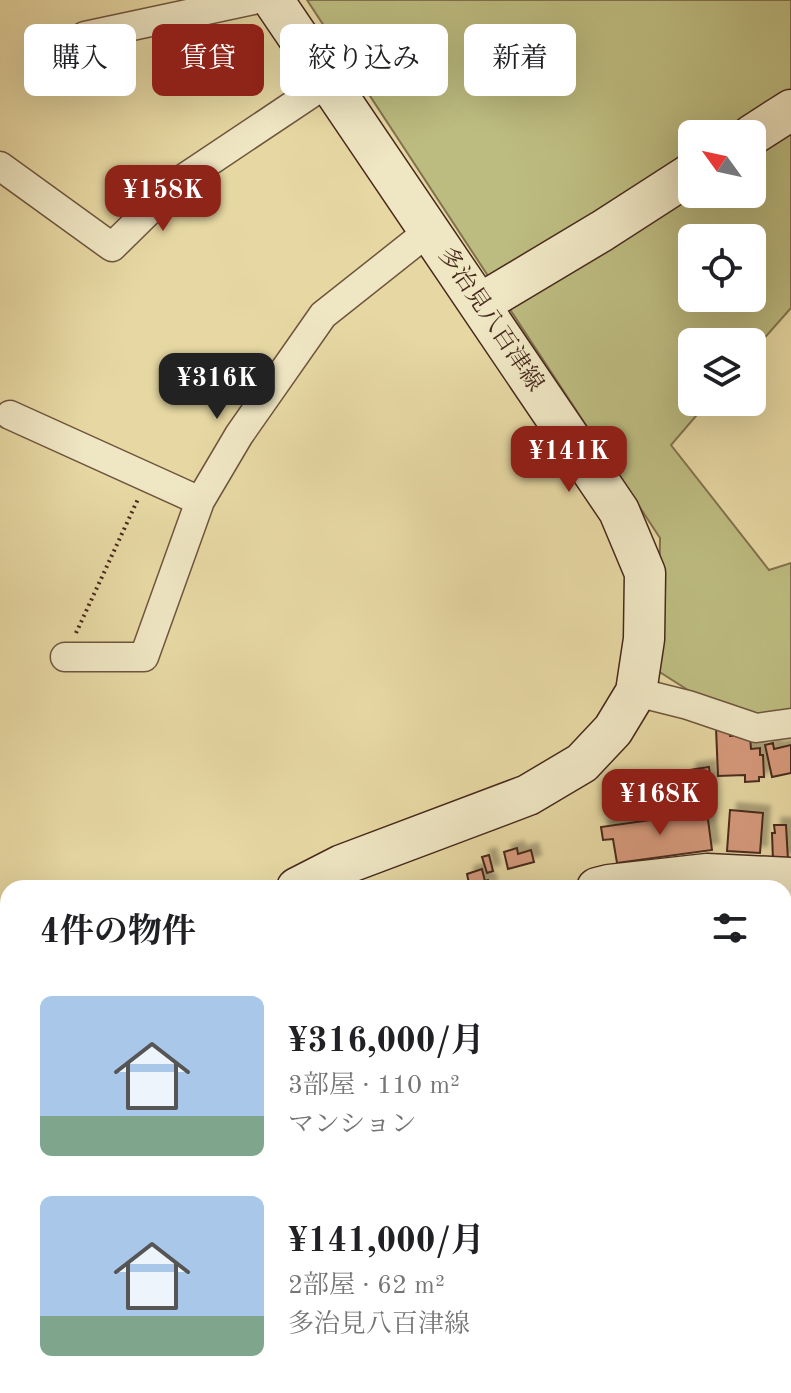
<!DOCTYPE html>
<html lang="ja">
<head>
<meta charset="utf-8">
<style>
	body { margin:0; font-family:"Old Standard TT","Noto Serif JP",serif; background:#f2f2f2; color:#202124; height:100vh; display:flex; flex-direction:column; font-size:30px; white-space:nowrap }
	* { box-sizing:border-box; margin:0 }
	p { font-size:26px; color:#757577 }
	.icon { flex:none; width:44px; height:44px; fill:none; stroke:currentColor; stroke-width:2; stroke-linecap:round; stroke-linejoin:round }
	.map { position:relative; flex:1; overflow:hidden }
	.side { position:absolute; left:0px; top:880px; width:792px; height:514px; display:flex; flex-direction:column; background:#fff; border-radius:24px 24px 0 0; box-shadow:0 8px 32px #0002 }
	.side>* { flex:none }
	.top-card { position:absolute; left:24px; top:24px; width:744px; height:72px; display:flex; gap:16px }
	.needle { width:52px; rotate:303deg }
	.controls { position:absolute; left:678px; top:120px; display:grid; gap:16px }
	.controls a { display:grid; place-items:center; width:88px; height:88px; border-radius:12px; background:#fff; box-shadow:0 8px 32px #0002; font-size:40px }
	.price { position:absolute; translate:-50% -68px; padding:0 18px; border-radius:16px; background:#8f2418; color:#fff; font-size:26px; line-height:52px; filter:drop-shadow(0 2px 4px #0008) }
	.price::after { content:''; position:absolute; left:50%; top:48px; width:24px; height:18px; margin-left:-12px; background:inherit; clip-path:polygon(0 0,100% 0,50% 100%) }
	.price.current { background:#222; color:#fff }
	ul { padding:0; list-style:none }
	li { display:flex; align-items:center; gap:24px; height:200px; padding:0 40px }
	li span { display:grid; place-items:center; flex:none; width:224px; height:160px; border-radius:12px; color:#555 }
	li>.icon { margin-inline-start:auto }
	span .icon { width:96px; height:96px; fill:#fffc; stroke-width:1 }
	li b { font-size:34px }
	h2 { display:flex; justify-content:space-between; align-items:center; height:96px; padding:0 40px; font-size:34px }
	.tag { padding:0 28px; border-radius:12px; background:#fff; box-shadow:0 8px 32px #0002; font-size:28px; line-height:72px }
	.tag.current { background:#8f2418; color:#fff }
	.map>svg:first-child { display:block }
	.green { fill:#bdbc80; stroke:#82724e; stroke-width:2; fill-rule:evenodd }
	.building { fill:#d79a7b; stroke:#47291d; stroke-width:2; filter:url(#shadow) }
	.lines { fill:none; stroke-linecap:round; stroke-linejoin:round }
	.street-casing { stroke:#6f553e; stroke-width:31 }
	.secondary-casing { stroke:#47291d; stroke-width:43 }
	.path { stroke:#47291d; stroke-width:4; stroke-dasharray:2 4; stroke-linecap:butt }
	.street { stroke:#efe6c3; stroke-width:28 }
	.secondary { stroke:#efe6c3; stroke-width:40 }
	.labels { text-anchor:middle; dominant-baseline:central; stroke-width:6; stroke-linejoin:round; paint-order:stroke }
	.street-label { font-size:24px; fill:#47291d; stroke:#efe6c3 }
</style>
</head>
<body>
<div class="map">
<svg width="791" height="1393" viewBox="0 0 791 1393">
	<defs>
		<filter id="shadow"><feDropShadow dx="7" dy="-7" stdDeviation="2" flood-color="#0004"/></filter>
	</defs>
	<rect width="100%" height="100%" fill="#e7d8a3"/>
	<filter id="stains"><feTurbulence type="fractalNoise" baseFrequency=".0025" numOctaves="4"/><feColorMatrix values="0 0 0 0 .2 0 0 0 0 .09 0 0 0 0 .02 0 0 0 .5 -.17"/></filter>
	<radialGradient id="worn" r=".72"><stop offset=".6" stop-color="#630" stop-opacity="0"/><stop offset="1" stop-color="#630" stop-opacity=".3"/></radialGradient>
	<path class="green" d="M307,0h484v308l-39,44v-10h-60v60h16l-37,43 98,125 22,-7v150l-37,6 -47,-17 -49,-31 2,-133zM692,134h60v60h-60zM692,238h60v60h-60z
		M784,1078l7,1v193l-7,-1z"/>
	<path class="building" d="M729,727l1,9 20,-1 1,14 9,-1v7h3l1,22h-5v4l-14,1v-7l-27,1 -2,-48z
		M773,743l1,6 17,-4v28l-19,4 -7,-32z
		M709,767l2,19 -20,3 -2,-19z
		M730,810l33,3 -3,40 -33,-2z
		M707,812l5,38 -95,13 -4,-24 -10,1 -2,-13z
		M774,825h12l2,35 -15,1 -1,-28h3z
		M517,848l1,6 13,-4 3,12 -26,7 -4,-17z
		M489,855l4,16 -6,2 -5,-16z
		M482,869l3,12 3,-1 2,8h-20l-3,-14z
		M784,1248h6v12l-6,-1z
		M784,1310l7,1v39l-7,-1z
		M784,1372l7,6 -4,4 4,4v7h-25l6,-7h12z
		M153,1386h41l-6,7h-41z"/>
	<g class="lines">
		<defs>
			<path id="street" d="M85,36l168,-36
				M0,166l112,81 65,-64 151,-101
				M10,415l190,86
				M65,657h79l56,-156 39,-66 84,-120 106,-84
				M636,692l52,13 68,23 35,-5
				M784,1062l7,3
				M784,1289l7,1
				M462,1386l9,7
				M295,1393l6,-7"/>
			<path id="secondary" d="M273,0l346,511 26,62 -1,66 -8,53 -23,38 -31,33 -54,32 -186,70 -45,23
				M752,135l39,-25
				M480,304l122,-73 90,-58
				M597,888l12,-3 98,-11 84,4
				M0,1136l8,-14
				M0,1322l8,-16"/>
		</defs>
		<use href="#street" class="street-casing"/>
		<use href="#secondary" class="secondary-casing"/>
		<path class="path" d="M76,633l62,-134
			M784,962l7,-7"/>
		<use href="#street" class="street"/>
		<use href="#secondary" class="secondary"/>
	</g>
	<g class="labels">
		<g class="street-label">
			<text transform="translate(490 320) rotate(56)">多治見八百津線</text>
		</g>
	</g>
	<rect width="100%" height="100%" filter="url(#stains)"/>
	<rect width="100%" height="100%" fill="url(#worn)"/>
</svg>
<div class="controls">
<a><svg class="needle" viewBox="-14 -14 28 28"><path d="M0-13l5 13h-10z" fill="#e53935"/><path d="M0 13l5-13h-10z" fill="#757577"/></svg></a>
<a><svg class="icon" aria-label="locate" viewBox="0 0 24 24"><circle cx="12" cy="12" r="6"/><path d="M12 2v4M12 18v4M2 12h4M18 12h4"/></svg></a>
<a><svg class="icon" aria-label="layers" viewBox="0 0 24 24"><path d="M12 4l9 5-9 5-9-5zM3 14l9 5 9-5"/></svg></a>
</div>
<b class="price" style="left:163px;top:233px">¥158K</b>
<b class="price current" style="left:217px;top:421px">¥316K</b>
<b class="price" style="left:569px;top:494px">¥141K</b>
<b class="price" style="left:660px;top:837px">¥168K</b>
<div class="top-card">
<a class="tag">購入</a>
<a class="tag current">賃貸</a>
<a class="tag">絞り込み</a>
<a class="tag">新着</a>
</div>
<section class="side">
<h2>4件の物件<svg class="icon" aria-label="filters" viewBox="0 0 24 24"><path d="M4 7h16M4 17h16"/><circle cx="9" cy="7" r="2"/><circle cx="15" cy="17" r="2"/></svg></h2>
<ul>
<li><span style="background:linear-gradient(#a9c7e8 75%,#7fa58c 0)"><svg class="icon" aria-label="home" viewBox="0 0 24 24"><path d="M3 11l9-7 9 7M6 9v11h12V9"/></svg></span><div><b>¥316,000/月</b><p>3部屋 · 110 m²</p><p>マンション</p></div></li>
<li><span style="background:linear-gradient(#a9c7e8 75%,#7fa58c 0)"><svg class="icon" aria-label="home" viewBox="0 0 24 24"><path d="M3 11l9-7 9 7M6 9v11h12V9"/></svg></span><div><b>¥141,000/月</b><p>2部屋 · 62 m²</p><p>多治見八百津線</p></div></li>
</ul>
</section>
</div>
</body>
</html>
